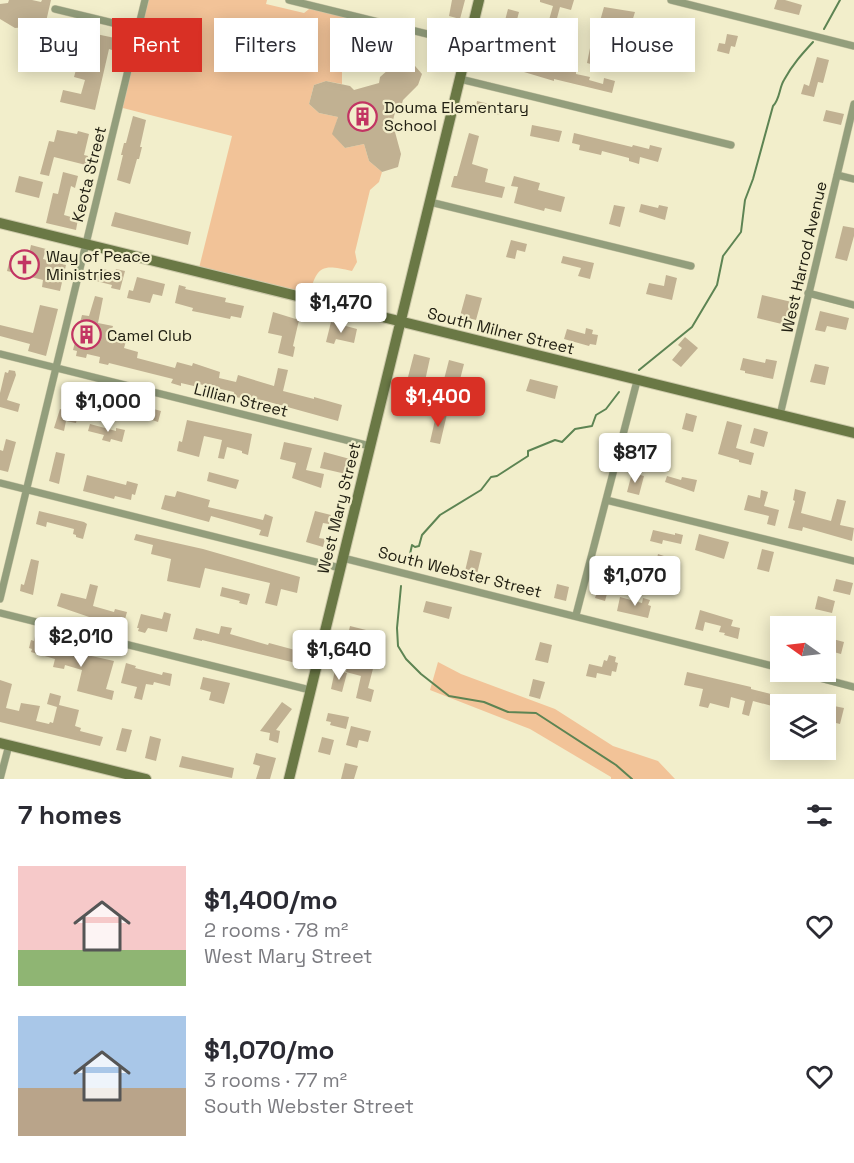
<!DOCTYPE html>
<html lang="en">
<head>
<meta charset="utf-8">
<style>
	body { margin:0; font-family:"Space Grotesk",sans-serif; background:#f7f7f7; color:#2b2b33; height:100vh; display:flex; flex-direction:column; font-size:22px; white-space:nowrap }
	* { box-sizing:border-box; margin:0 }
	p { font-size:20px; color:#7c7c81 }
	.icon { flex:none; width:33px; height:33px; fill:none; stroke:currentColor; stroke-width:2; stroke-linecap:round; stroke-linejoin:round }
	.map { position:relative; height:779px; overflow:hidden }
	.side { display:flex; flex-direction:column; background:#fff; flex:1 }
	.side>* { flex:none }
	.guide { position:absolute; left:18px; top:18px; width:819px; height:54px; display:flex; gap:12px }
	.needle { width:39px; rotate:284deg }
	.tools { position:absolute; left:770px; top:616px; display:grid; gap:12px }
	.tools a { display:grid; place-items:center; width:66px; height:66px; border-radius:0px; background:#fff; box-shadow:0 3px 15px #0003; font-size:30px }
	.price { position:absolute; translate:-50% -51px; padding:0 14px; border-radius:6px; background:#fff; color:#222; font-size:20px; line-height:39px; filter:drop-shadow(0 2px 3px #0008) }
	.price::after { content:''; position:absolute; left:50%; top:36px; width:18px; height:14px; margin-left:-9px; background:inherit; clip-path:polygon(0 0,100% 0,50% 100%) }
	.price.on { background:#d93025; color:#fff }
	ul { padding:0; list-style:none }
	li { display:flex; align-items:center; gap:18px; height:150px; padding:0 18px }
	li span { display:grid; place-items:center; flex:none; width:168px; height:120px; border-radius:0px; color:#555 }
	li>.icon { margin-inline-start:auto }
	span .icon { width:72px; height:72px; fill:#fffc; stroke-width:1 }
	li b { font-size:26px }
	h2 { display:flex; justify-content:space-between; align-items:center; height:72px; padding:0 18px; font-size:26px }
	.pill { padding:0 21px; border-radius:0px; background:#fff; box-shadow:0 3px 15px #0003; font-size:21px; line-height:54px }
	.pill.on { background:#d93025; color:#fff }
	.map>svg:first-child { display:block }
	.green { fill:#f2c398 }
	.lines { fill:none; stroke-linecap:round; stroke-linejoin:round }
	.stream { stroke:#5d8453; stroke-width:2 }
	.building { fill:#c1b192 }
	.street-casing { stroke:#cdc9aa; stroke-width:8 }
	.secondary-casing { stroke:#cdc9aa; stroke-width:12 }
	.street { stroke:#939e7c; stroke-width:7 }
	.secondary { stroke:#6a7845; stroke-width:10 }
	.labels { text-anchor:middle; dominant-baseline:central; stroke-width:4.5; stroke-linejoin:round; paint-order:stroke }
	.poi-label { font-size:16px; fill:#222013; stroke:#f2eecb; text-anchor:start }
	.street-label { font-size:16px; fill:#222013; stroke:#f2eecb }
</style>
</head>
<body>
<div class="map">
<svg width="854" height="779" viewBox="0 0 854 779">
	<rect width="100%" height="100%" fill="#f2eecb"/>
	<path class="green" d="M145,0h122l-1,4 38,9 9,-7 39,10 -10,40v28l-16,-3 -12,4 -5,19 10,9 19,4 -5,17 12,14 19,-4 5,17 13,11 -3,10 -9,8 -15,62 2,10 -5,9c-33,-8 -35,-4 -44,28l-110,-27 34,-136 -113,-29z
		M438,662l23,12 94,35 58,37 45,15 17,18h-64v-2l-81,-48 -100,-39z"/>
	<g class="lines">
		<path class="stream" d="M824,29l16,-29
			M639,370l53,-43 25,-42 6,-29 18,-24 4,-32 8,-21 20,-73c7,-7 6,-18 11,-26 8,-15 18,-26 29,-38
			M410,554l2,-9 3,2 4,-1 3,-11 18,-20 41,-25 10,-13 6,-1 31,-20v-5l27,-11 7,2 13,-13 17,-3 4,-11 10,-6 13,-17
			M401,586l-4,42 1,18 8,13 15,15 28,22 35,6 24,10 28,1 80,52 16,14"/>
	</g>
	<path class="building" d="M9,0h23l9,2 1,-2h9l-9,39 -18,-4 2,-8 -11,1 -15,-9v-15l8,-1z
		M452,0h13l-5,19 -11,-3z
		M540,0h34l-3,10 -11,-3 -4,15 -7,-2 4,-14 -13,-4z
		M777,0h8l17,5 -3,10 -25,-6z
		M604,7l31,5 -4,13 -9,-3 -3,10 -6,-2 1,-5 -14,-4z
		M508,9l11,3 -6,23 -11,-3z
		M664,20l31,7 -4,14 -30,-8z
		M493,32l10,2 -4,20 77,17v3l14,3 -1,3 14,4 1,-6 11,3 -3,12 -58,-14v2l-40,-12v3l-31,-9z
		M593,33l10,3 -5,30 -11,-3z
		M96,34l19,4 -3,12 -3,-1 -14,61 -35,-8 3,-12 18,4 4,-14 -11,-3 3,-11 13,4 4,-15 -7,-2 2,-9 -3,-1 2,-8 7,2z
		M727,34l11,2 -3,11 -4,-1 -2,8 -12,-3 2,-8 6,1z
		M817,57l12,3 -6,23 -5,-1 -4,15 -13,-3 3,-10 5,2z
		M409,59l13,15 -4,11 -15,15 -2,7 -5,2 -3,11 3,4 -1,8 6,22 -3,13 -16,5 -13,-11 -5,-17 -19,4 -13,-14 6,-17 -19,-4 -10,-9 5,-19 12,-4 24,5 4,4 25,-7 1,-6 17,-15z
		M477,101l25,6 -2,8 -16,-4v3l-9,-2z
		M826,110l18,4 -3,11 -18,-4z
		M133,116l13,4 -6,27h2l-3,12h-2l-7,25 -13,-4 6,-25h-2l3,-12h2z
		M532,125l30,6 -3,11 -29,-6z
		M57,130l20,4 1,-3 11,3 -5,21 4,1 -2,9 -32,-8 -5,19 -9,-2 9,-33 5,1z
		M469,133l10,3 -7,28 16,5 -3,13 20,5 -3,11 -51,-11 3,-11h3z
		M574,133l58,14 1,-2 16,4 1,-4 12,3 -4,14 -18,-5 -1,7 -10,-3v-3l-27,-7 -1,4 -22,-5 1,-5 -8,-2z
		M63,172l15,4 -3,12 -4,-2 -7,29 14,4 -2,11 -30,-7 7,-30 5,1z
		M19,176l24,6 -4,16 -24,-6z
		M514,176l26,7 -2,7 27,7 -4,15 -16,-4 -1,3 -30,-8 4,-16 -7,-1z
		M641,204l17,4 1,-3 9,2 -3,13 -26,-8z
		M614,205l11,2 -5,20 -11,-3z
		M115,212l76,20 -3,13 -77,-19z
		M843,226l11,2v8l-7,25 -12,-3z
		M511,240l16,4 -2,8 -8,-2 -2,9 -9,-2z
		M31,245l15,4 -3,10 23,6 -6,26 -18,-4 1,-7 -36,-9 4,-16 17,4z
		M563,256l31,7 -4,16 -12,-3 3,-8 -20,-5z
		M99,268l16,4 1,-3 9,2 -5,19 -9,-2 1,-3 -16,-4z
		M666,275l11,3 -5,22 -26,-6 3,-11 15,3z
		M137,277l28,7 -3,12 -9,-2 -3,9 -23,-5 2,-8 4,1z
		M179,285l7,2 -1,2 41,9 -1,4 19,4 -3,12 -10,-2 -1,3 -28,-6 -10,-2 1,-3 -18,-5z
		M466,294l16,4 -6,22 -16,-4z
		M762,295l34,8 -6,23 -33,-8z
		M95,296l8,2 -5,25 15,3 -3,11 16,4 -2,7 14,4 -1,6 38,10 2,-6 15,4 1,-3 27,9 -1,6 17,4 2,-7 36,11 4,-18 10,2 -5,21 31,8v-2l28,8 -4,16 -76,-21 -29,-3 1,-5 -35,-8 -1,3 -17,-4v3l-10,-3 2,-4 -64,-16 -1,2 -9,-2 1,-6 -13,-3 -1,4 -10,-2 1,-5 -4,-1 9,-35 7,1z
		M40,305l18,4 -12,47 -18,-5 2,-7 -30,-8v-11l33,8z
		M820,311l29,7 -3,12 -19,-4 -2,6 -10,-2z
		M273,312l26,8 -6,26 2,1 -2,10 -15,-4 4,-17 -14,-3z
		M331,322l26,7 -3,14 -18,-4 -2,5 -8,-2z
		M586,328l7,2 -1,4 6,1 -2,10 -6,-1 -1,2 -25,-7 3,-10 18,5z
		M685,337l13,11 -17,19 -9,-7 10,-12 -4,-3z
		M414,354l16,4 -5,23 -17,-4z
		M743,358l22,5 1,-4 11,2 -4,18 -28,-6v-2l-5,-1z
		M449,360l15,4 -8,31 -15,-4z
		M815,364l14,3 -4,18 -15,-3z
		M9,370l6,1 1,4 -9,25 13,4 -2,8 -18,-5v-14l5,-21 3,1z
		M530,379l28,7 -3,13 -29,-8z
		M74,388l40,10 -3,13 -45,-14 3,-8 4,1z
		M128,402l33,9 -3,11 -26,-9v3l-7,-1z
		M60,409l18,4 -2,10 -10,-2 -2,10 -10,-3z
		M437,411l10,3 -7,30 -10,-2z
		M686,413l11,3 -4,16 -11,-3z
		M187,420l65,14 -4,21 -6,-2v-2l-15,-4 -3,12 -6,-1 4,-18 -18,-4 -5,21 -22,-6 2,-10 3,1z
		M727,421l15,4 -6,23 18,5 -3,12 -12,-3v-2l-21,-6z
		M90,424l26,7v-3l9,2 -3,12 -11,-3 -1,3 -8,-2 2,-5 -16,-4z
		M754,428l14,4 -4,15 -14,-4z
		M6,439l10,3 -8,30 -8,-2v-20l3,1z
		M284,442l28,6 -6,22 18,4 -3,14 -29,-10 4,-15 -16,-4z
		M56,452l9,2 -6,30 -10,-3z
		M324,452l26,7 -4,15 -26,-6z
		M209,472l30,8 -3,9 -29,-8z
		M632,473l12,3 -5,19 -12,-3z
		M87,475l39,10 1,-4 11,3 -3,11 -3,-1 -1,6 -16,-4 -1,3 -31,-8z
		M667,476l14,4 1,-3 15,3 -3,12 -29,-10z
		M795,489l11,3 -5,21 30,8 6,-22 9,2 -6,24 14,3 -2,13 -49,-14 -1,4 -14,-3 7,-27 -2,-1z
		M761,490l7,2 -4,14 15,4 -4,16 -8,-2 2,-8 -25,-6 4,-15 12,3z
		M177,491l33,9 -2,7 55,13 2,-6 8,3 -5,20 -9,-2 2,-5 -50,-14 -2,6 -48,-13 4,-14 10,2z
		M39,511l45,11 3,2 -4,15 -7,-2v-2l-3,-1 1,-5 -27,-7 -1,5 -10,-3z
		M315,511l16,4 -2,9 -6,-1 -4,15 6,1 -2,8 -17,-5z
		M653,530l22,5v-2l8,2 -2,9 -18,-4 -1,4 -12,-3z
		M136,534l67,15 97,28 -3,16 -16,-4 -4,17 -12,-3 5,-20 -65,-15 -5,20 -33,-7 4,-22 -20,-5 2,-9 -19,-5z
		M699,534l30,8 -5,17 -29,-9z
		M762,549l12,3 -5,20 -12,-3z
		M470,550l12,3 -5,21 -12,-3z
		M658,554l9,3 -1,2 14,4 -2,9 -23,-5z
		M31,559l8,2 -6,34 -13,-4 1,-7 3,1z
		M607,566l7,2 -9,33 -10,-3 2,-6 3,1 2,-4z
		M836,579l17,4 -3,12 -17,-4z
		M90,584l8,2 -5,20 21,6 1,-3 12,3 -3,11 -20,-5v3l-9,-2 -38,-13 4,-13 25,6z
		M557,584l12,3 -3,14 -12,-3z
		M222,587l28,7 -3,11 -8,-2 1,-2 -20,-5z
		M818,596l17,5 -3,12 -17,-4z
		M620,597l22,6 1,-5 7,2 -2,5 3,1 -3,12 -31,-7z
		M426,601l26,6 -3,12 -26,-7z
		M700,610l33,10 -2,6 9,2 -2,11 -14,-4 1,-2 -6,-1 2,-6 -16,-4 -2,9 -8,-2z
		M164,612l7,2 -4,18 -19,-4 -3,5 -7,-2 1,-3h-2l4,-14 21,5z
		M221,626l11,2 -2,6 38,11 1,-2 26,7 2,-7 8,2 -5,19 -98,-24v1l-9,-2 3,-11 23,6z
		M350,626l32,8 -14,54 6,2 -3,12 -15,-4 5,-22 -15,-4 7,-27 -7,-2z
		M35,636l6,2 -1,6 47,12v-1l27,6 -8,28 8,2 -2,9 -35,-9 5,-21 -17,-5 -1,4 -11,-2 2,-8 -24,-7 1,-3 -3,-1 2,-8 3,1z
		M829,638l15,4 -3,12 -15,-4z
		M540,642l12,3 -4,18 -13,-3z
		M609,655l7,2 -1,5 3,1 -2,9 -4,-1 -1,5 -14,-3 -1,5 -10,-2 3,-12 13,3 2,-7 3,1z
		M126,663l10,3 -1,2 27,7 1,-3 9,2 -2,12 -16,-4 -1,3 -7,-1 -4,16 -8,-2 3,-11 -16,-4z
		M335,670l12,3 -5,19 -11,-3z
		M687,672l64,15v2l24,6 -3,11 -19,-5 -4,15 -7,-2 3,-13 -14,-4 -2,11 -19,-5 -2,5 -9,-2 4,-17 -19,-4z
		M203,677l27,6 -6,21 -15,-4 2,-8 -11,-3z
		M533,679l12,3 -5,17 -11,-3z
		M0,680l12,4 -6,24 13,3 2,-8 19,3 -4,15 13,3 1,-2 3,1 4,-16 -10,-3 3,-11 11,3 -2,9 20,5 -4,16 6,2 -1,3 23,6 -3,9 -100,-24z
		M282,702l10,7 -16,21 4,1 -2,12 -9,-3 1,-7 -10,-2z
		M834,706l10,2 -4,16 -4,-1 -9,34h-2v-25l2,1z
		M328,713l21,4 -3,12 -16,-4 1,-3 -5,-1z
		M351,726l20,5 -3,11 -9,-2 -2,8 -11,-3z
		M122,728l10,2 -6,22 -10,-2z
		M150,736l11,3 -5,22 -11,-3z
		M322,737l12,3 -4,15 -12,-3z
		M256,753l20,5 -6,21h-14l4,-13 -7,-2z
		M182,756l52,12 -2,10 -53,-11z
		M345,763l13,3 -4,13h-13z"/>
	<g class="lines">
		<defs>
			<path id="street" d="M289,0l179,44
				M671,0l183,46
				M55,9l83,20
				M460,79l271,66
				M837,175l17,4
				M430,202l261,64
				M808,293l46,12
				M0,354l370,92
				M780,415l74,-311
				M0,483l340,85
				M606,500l248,61
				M343,558l437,110
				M0,599l145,-599
				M0,613l310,77
				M576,615l61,-234
				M797,672l57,15
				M0,779l9,-34"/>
			<path id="secondary" d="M0,223l854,210
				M0,743l146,36
				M289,779l190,-779"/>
		</defs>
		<use href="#street" class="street-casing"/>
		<use href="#secondary" class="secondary-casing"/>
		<use href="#street" class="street"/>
		<use href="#secondary" class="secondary"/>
	</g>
	<defs>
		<symbol id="building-ring" viewBox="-11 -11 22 22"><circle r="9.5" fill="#f2eecb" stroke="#c23463" stroke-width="1.5"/><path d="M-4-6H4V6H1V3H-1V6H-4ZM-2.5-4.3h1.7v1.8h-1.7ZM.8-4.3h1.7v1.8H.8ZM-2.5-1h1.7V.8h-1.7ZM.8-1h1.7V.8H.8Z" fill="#c23463"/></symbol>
		<symbol id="church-ring" viewBox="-11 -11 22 22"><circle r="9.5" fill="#f2eecb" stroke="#c23463" stroke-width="1.5"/><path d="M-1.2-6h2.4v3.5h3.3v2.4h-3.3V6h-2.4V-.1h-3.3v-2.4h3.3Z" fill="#c23463"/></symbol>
	</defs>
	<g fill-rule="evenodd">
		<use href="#building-ring" x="346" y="100" width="33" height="33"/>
		<use href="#church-ring" x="8" y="248" width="33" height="33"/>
		<use href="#building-ring" x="70" y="318" width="33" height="33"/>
	</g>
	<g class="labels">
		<g class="poi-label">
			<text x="384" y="107">Douma Elementary<tspan x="384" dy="18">School</tspan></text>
			<text x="46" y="256">Way of Peace<tspan x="46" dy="18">Ministries</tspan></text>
			<text x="107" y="335">Camel Club</text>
		</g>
		<g class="street-label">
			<text transform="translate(89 174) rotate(-76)">Keota Street</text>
			<text transform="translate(804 257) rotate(-77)">West Harrod Avenue</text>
			<text transform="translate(501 331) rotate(14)">South Milner Street</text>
			<text transform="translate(241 400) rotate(14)">Lillian Street</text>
			<text transform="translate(339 508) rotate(-76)">West Mary Street</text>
			<text transform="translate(460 572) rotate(14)">South Webster Street</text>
		</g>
	</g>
</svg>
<div class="tools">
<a><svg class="needle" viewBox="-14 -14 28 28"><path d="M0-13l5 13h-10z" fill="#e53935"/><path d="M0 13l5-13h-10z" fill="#7c7c81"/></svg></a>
<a><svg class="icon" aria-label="layers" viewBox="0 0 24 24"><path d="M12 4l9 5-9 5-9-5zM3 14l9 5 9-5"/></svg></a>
</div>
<b class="price" style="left:341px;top:334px">$1,470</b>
<b class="price on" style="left:438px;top:428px">$1,400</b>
<b class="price" style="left:108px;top:433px">$1,000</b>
<b class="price" style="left:635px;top:484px">$817</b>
<b class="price" style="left:635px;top:607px">$1,070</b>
<b class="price" style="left:81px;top:668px">$2,010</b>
<b class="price" style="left:339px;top:681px">$1,640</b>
<div class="guide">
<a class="pill">Buy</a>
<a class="pill on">Rent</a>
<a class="pill">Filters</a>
<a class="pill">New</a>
<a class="pill">Apartment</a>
<a class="pill">House</a>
</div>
</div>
<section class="side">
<h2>7 homes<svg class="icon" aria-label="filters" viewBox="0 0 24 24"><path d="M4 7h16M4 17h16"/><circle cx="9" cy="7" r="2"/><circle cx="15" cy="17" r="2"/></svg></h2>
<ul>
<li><span style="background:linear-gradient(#f6c9c9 70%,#8fb573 0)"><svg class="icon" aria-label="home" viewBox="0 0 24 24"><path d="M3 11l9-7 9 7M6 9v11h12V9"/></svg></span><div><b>$1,400/mo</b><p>2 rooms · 78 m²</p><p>West Mary Street</p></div><svg class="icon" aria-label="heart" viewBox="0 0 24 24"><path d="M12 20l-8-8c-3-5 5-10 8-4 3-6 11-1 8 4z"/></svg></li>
<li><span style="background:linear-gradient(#a9c7e8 60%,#b9a48a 0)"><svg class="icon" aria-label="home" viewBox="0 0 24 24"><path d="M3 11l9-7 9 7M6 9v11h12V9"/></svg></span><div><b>$1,070/mo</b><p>3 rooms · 77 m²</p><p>South Webster Street</p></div><svg class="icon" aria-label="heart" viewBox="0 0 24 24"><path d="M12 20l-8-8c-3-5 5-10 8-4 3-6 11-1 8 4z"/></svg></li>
</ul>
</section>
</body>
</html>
